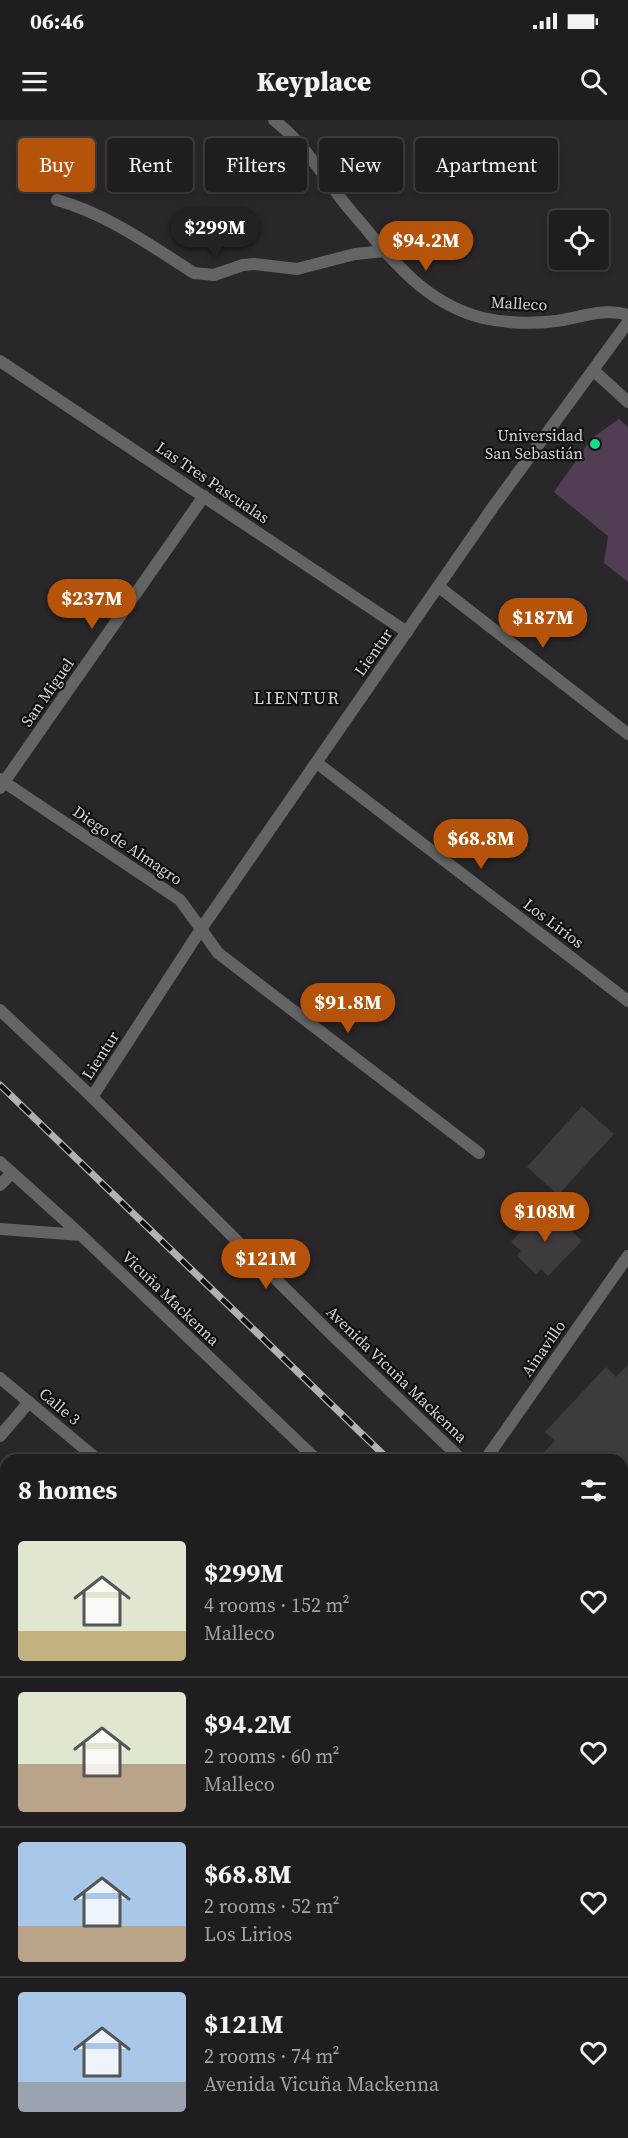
<!DOCTYPE html>
<html lang="en">
<head>
<meta charset="utf-8">
<style>
	body { margin:0; font-family:"Source Serif 4",serif; background:#2c2a2c; color:#f1f3f6; height:100vh; display:flex; flex-direction:column; font-size:22px; white-space:nowrap }
	* { box-sizing:border-box; margin:0 }
	p { font-size:20px; color:#a1a2a4 }
	.icon { flex:none; width:33px; height:33px; fill:none; stroke:currentColor; stroke-width:2; stroke-linecap:round; stroke-linejoin:round }
	.map { position:relative; flex:1; overflow:hidden }
	.sheet { position:absolute; left:0px; top:1334px; width:628px; height:686px; display:flex; flex-direction:column; background:#1f1d1f; border-radius:18px 18px 0 0; box-shadow:0 3px 9px #0003,0 0 0 2px #3c3b3d }
	.sheet>* { flex:none }
	.top-card { position:absolute; left:18px; top:18px; width:592px; height:54px; display:flex; gap:12px }
	.buttons { position:absolute; left:549px; top:90px; display:grid; gap:12px }
	.buttons a { display:grid; place-items:center; width:60px; height:60px; border-radius:6px; background:#1f1d1f; box-shadow:0 3px 9px #0003,0 0 0 2px #3c3b3d; font-size:30px }
	.price { position:absolute; translate:-50% -51px; padding:0 14px; border-radius:21px; background:#b45309; color:#fff; font-size:20px; line-height:39px; filter:drop-shadow(0 2px 3px #0008) }
	.price::after { content:''; position:absolute; left:50%; top:36px; width:18px; height:14px; margin-left:-9px; background:inherit; clip-path:polygon(0 0,100% 0,50% 100%) }
	.price.selected { background:#222; color:#fff }
	ul { padding:0; list-style:none }
	li { display:flex; align-items:center; gap:18px; height:150px; padding:0 18px }
	li+li { border-top:2px solid #3c3b3d }
	li span { display:grid; place-items:center; flex:none; width:168px; height:120px; border-radius:6px; color:#555 }
	li>.icon { margin-inline-start:auto }
	span .icon { width:72px; height:72px; fill:#fffc; stroke-width:1 }
	li b { font-size:26px }
	h2 { display:flex; justify-content:space-between; align-items:center; height:72px; padding:0 18px; font-size:26px }
	.chip { padding:0 21px; border-radius:6px; background:#1f1d1f; box-shadow:0 3px 9px #0003,0 0 0 2px #3c3b3d; font-size:21px; line-height:54px }
	.chip.selected { background:#b45309; color:#fff }
	.status { display:flex; justify-content:space-between; align-items:center; height:42px; padding:0 30px; background:#1f1d1f; direction:ltr }
	.status svg { height:16px; fill:currentColor }
	header { display:flex; justify-content:space-between; align-items:center; height:78px; padding:0 18px; background:#1f1d1f; font-size:27px; font-weight:800 }
	.map>svg:first-child { display:block }
	.green { fill:#523e54 }
	.building { fill:#3e3b3e }
	.lines { fill:none; stroke-linecap:round; stroke-linejoin:round }
	.service { stroke:#636564; stroke-width:12 }
	.minor { stroke:#636564; stroke-width:12 }
	.tertiary { stroke:#636564; stroke-width:12 }
	.rail-casing { stroke:#b1b0b2; stroke-width:7 }
	.rail { stroke:#111011; stroke-width:4.5; stroke-dasharray:14; stroke-linecap:butt }
	.poi-dot { fill:#17d989; stroke:#111011; stroke-width:2 }
	.labels { text-anchor:middle; dominant-baseline:central; stroke-width:4.5; stroke-linejoin:round; paint-order:stroke }
	.street-label { font-size:16px; fill:#d3d2d4; stroke:#111011 }
	.poi-label { font-size:16px; fill:#d3d2d4; stroke:#111011; text-anchor:end }
	.neighbourhood-label { font-size:18px; letter-spacing:1.5px; fill:#d3d2d4; stroke:#111011 }
</style>
</head>
<body>
<div class="status"><b>06:46</b><svg viewBox="0 0 49 12"><path d="M0 12V9h3v3zM5 12V6h3v6zM10 12V3h3v9zM15 12V0h3v12zM26 1h20v11H26zM47 4h2v5h-2z"/></svg></div>
<header><svg class="icon" aria-label="menu" viewBox="0 0 24 24"><path d="M4 6h16M4 12h16M4 18h16"/></svg>Keyplace<svg class="icon" aria-label="search" viewBox="0 0 24 24"><circle cx="10" cy="10" r="6"/><path d="M15 15l6 6"/></svg></header>
<div class="map">
<svg width="628" height="2018" viewBox="0 0 628 2018">
	<rect width="100%" height="100%" fill="#292729"/>
	<path class="green" d="M619,299l9,8v155l-24,-19 4,-27 -54,-44 38,-54z"/>
	<path class="building" d="M582,986l32,28 -56,61 -31,-28z
		M545,1086l37,35 -34,35 -7,-7 -5,5 -19,-18 4,-5 -10,-9z
		M628,1245v168l-2,2 -4,-3v-72h-75l-5,-6 13,-13 -10,-9 61,-65 10,10z"/>
	<g class="lines">
		<path class="service" d="M593,250l35,32"/>
		<path class="minor" d="M274,0c27,21 45,49 65,76 10,14 22,26 32,39 31,37 63,71 112,83 23,5 50,6 73,3 22,-3 50,-14 72,-6
			M57,80c50,14 93,45 137,73l20,2 29,-10 11,-1 43,5 58,-15 30,-3
			M0,241l407,271
			M439,467l189,147
			M317,643l311,238
			M0,659l4,3 200,-286
			M201,809l17,24 261,200
			M92,977l235,233 135,130
			M0,1042l81,73 236,225
			M0,1065l12,-12
			M0,1109l81,6
			M0,1316l29,-34
			M485,1340l143,-204
			M622,1498l6,5
			M0,1612l6,-7
			M0,1955l6,2
			M185,2013l16,5
			M56,2018l2,-5"/>
		<path class="tertiary" d="M0,668l4,-6 176,118 21,29
			M0,890l92,87 109,-168 292,-422 135,-185
			M0,1258l98,82
			M622,1782l6,4
			M0,1818l6,2
			M613,2013l15,4"/>
		<defs>
			<path id="rail" d="M0,965l389,375
				M622,1566l6,5"/>
		</defs>
		<use href="#rail" class="rail-casing"/>
		<use href="#rail" class="rail"/>
	</g>
	<circle class="poi-dot" cx="595" cy="324" r="6"/>
	<g class="labels">
		<g class="street-label">
			<text transform="translate(519 183) rotate(3)">Malleco</text>
			<text transform="translate(213 362) rotate(34)">Las Tres Pascualas</text>
			<text transform="translate(373 532) rotate(-55)">Lientur</text>
			<text transform="translate(47 572) rotate(-55)">San Miguel</text>
			<text transform="translate(128 725) rotate(34)">Diego de Almagro</text>
			<text transform="translate(554 803) rotate(37)">Los Lirios</text>
			<text transform="translate(100 935) rotate(-57)">Lientur</text>
			<text transform="translate(171 1178) rotate(44)">Vicuña Mackenna</text>
			<text transform="translate(543 1228) rotate(-55)">Ainavillo</text>
			<text transform="translate(397 1254) rotate(44)">Avenida Vicuña Mackenna</text>
			<text transform="translate(60 1286) rotate(40)">Calle 3</text>
		</g>
		<g class="poi-label">
			<text x="583" y="315">Universidad<tspan x="583" dy="18">San Sebastián</tspan></text>
		</g>
		<g class="neighbourhood-label">
			<text x="297" y="577">LIENTUR</text>
		</g>
	</g>
</svg>
<div class="buttons">
<a><svg class="icon" aria-label="locate" viewBox="0 0 24 24"><circle cx="12" cy="12" r="6"/><path d="M12 2v4M12 18v4M2 12h4M18 12h4"/></svg></a>
</div>
<b class="price selected" style="left:215px;top:139px">$299M</b>
<b class="price" style="left:426px;top:152px">$94.2M</b>
<b class="price" style="left:92px;top:510px">$237M</b>
<b class="price" style="left:543px;top:529px">$187M</b>
<b class="price" style="left:481px;top:750px">$68.8M</b>
<b class="price" style="left:348px;top:914px">$91.8M</b>
<b class="price" style="left:545px;top:1123px">$108M</b>
<b class="price" style="left:266px;top:1170px">$121M</b>
<div class="top-card">
<a class="chip selected">Buy</a>
<a class="chip">Rent</a>
<a class="chip">Filters</a>
<a class="chip">New</a>
<a class="chip">Apartment</a>
</div>
<section class="sheet">
<h2>8 homes<svg class="icon" aria-label="filters" viewBox="0 0 24 24"><path d="M4 7h16M4 17h16"/><circle cx="9" cy="7" r="2"/><circle cx="15" cy="17" r="2"/></svg></h2>
<ul>
<li><span style="background:linear-gradient(#dfe7d0 75%,#c2b280 0)"><svg class="icon" aria-label="home" viewBox="0 0 24 24"><path d="M3 11l9-7 9 7M6 9v11h12V9"/></svg></span><div><b>$299M</b><p>4 rooms · 152 m²</p><p>Malleco</p></div><svg class="icon" aria-label="heart" viewBox="0 0 24 24"><path d="M12 20l-8-8c-3-5 5-10 8-4 3-6 11-1 8 4z"/></svg></li>
<li><span style="background:linear-gradient(#dfe7d0 60%,#b9a48a 0)"><svg class="icon" aria-label="home" viewBox="0 0 24 24"><path d="M3 11l9-7 9 7M6 9v11h12V9"/></svg></span><div><b>$94.2M</b><p>2 rooms · 60 m²</p><p>Malleco</p></div><svg class="icon" aria-label="heart" viewBox="0 0 24 24"><path d="M12 20l-8-8c-3-5 5-10 8-4 3-6 11-1 8 4z"/></svg></li>
<li><span style="background:linear-gradient(#a9c7e8 70%,#b9a48a 0)"><svg class="icon" aria-label="home" viewBox="0 0 24 24"><path d="M3 11l9-7 9 7M6 9v11h12V9"/></svg></span><div><b>$68.8M</b><p>2 rooms · 52 m²</p><p>Los Lirios</p></div><svg class="icon" aria-label="heart" viewBox="0 0 24 24"><path d="M12 20l-8-8c-3-5 5-10 8-4 3-6 11-1 8 4z"/></svg></li>
<li><span style="background:linear-gradient(#a9c7e8 75%,#9aa5b1 0)"><svg class="icon" aria-label="home" viewBox="0 0 24 24"><path d="M3 11l9-7 9 7M6 9v11h12V9"/></svg></span><div><b>$121M</b><p>2 rooms · 74 m²</p><p>Avenida Vicuña Mackenna</p></div><svg class="icon" aria-label="heart" viewBox="0 0 24 24"><path d="M12 20l-8-8c-3-5 5-10 8-4 3-6 11-1 8 4z"/></svg></li>
</ul>
</section>
</div>
</body>
</html>
